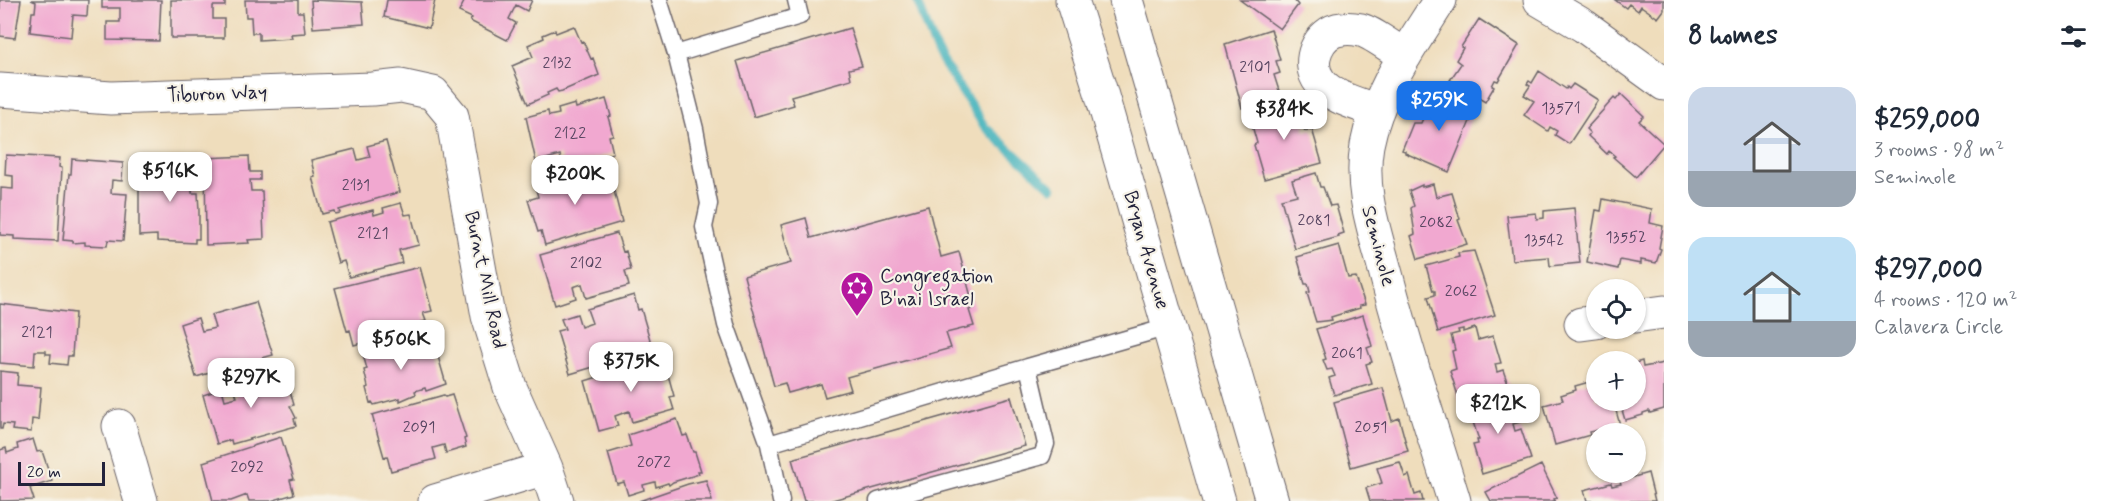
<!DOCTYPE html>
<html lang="en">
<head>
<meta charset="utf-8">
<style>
	body { margin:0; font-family:Mynerve,sans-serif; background:#f2f2f3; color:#1f2937; height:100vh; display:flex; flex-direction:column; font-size:22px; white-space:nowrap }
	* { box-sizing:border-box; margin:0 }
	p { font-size:20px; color:#747a83 }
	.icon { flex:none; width:33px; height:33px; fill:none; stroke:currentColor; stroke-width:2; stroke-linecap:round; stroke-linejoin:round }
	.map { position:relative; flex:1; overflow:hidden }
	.panel { display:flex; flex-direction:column; background:#fff; width:450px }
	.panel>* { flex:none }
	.buttons { position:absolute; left:1586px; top:279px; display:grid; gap:12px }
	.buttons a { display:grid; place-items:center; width:60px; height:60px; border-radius:50%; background:#fff; box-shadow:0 2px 4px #0004; font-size:30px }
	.scale { position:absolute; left:18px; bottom:15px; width:87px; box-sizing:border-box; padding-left:6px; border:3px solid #22223b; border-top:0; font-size:16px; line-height:21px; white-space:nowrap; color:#22223b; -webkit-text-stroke:4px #f7f3e8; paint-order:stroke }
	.price { position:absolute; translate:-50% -51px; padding:0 14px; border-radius:12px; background:#fff; color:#222; font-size:20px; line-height:39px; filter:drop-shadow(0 2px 3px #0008) }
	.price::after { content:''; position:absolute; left:50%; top:36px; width:18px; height:14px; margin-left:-9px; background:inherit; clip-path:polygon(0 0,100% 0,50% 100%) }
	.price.active { background:#1a73e8; color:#fff }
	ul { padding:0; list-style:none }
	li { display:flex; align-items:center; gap:18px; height:150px; padding:0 24px }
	li span { display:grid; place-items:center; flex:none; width:168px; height:120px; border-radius:18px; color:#555 }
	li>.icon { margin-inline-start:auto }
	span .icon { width:72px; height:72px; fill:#fffc; stroke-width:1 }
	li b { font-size:26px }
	h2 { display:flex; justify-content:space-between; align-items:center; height:72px; padding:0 24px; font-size:26px }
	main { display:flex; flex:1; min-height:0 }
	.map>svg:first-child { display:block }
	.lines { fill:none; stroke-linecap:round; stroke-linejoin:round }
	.stream { stroke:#42b2bc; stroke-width:9 }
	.building { fill:#f1a8d0 }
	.lane-casing { stroke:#6a6368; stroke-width:19 }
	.street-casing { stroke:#6a6368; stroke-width:35 }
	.secondary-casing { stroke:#6a6368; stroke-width:35 }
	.lane { stroke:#fff; stroke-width:16 }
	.street { stroke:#fff; stroke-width:33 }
	.secondary { stroke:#fff; stroke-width:33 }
	.labels { text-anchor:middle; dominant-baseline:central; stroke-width:4.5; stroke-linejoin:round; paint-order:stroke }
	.number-label { font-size:16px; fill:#564460 }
	.street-label { font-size:20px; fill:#22223b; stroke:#f7f3e8 }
	.poi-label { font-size:20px; fill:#22223b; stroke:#f7f3e8; text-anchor:start }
</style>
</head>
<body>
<main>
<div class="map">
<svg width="1664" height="501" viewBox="0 0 1664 501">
	<rect width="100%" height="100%" fill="#f7f3e8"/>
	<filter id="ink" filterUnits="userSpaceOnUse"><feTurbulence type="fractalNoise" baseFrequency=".0167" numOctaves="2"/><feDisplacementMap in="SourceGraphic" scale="12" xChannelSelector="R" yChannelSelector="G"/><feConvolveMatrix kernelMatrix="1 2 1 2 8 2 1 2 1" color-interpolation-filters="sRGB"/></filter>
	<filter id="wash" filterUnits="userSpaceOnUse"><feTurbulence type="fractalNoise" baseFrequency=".008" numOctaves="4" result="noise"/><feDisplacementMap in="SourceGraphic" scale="24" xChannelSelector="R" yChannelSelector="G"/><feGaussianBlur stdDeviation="1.35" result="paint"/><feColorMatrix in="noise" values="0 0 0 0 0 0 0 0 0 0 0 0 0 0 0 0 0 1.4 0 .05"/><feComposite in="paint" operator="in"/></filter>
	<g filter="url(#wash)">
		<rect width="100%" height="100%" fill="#efddbc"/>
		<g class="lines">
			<path class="stream" d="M917,0l20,53 48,74 67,61"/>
		</g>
		<g id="blocks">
			<path class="building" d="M0,0h21l-6,38 -15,-2z
				M31,0h57l-1,16 -14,-1 -2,22 -41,-5 2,-20h3l1,-10z
				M102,0h59l-2,41 -52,-1v-18h13v-14h-18z
				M171,0h54v6h-12v13h11v19h-53z
				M245,0h53v12h5l2,21 -14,1 1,4 -33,2v-7h-7l-1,-16h-5z
				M311,0l51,2 2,22 -51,4z
				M387,0h48l-6,28 -45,-11z
				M465,0h67l-5,11 -11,-6 -7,14 7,4 -9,17 -37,-19 2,-3 -13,-6z
				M1240,0h54l4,5 -18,24z
				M1615,0h49v10l-6,8 -17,-12 -3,5 -9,-7 -3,4z
				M1479,19l40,26 -21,36 -3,-1 -3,6 2,1 -9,15 -35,-22 11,-16 -5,-4 7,-12 -2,-1z
				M574,26l7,16 2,-1 8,18 2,-1 6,17 -37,16 -4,1 -2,-3 -9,4 1,2 -20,9 -16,-38 21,-9 -5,-12 16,-7 -1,-3 12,-5 1,3z
				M850,28l12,38 -13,3 2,10 -60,17 3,9 -40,12 -17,-56z
				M1271,29l9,31 -4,1 4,12 -6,2 7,22 -39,11 -17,-64z
				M1539,71l27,18 1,-2 2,2 4,-5 25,16 -29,44 -14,-9 2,-4 -7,-4 -2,4 -24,-16 10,-14 -10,-6 6,-9 -3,-2 2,-3 3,2z
				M1434,92l41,17 -26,63 -44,-19v-2l-3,-1 11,-27h8z
				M1621,94l23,22 -5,5 25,23 -28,33 -23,-20 2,-1 -6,-5 -2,3 -19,-18 2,-3 -4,-4 28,-31 2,2z
				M606,99l5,17 -3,1 5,18 -4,1 4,17 -50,14 -3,-12 -24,7 -10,-45 22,-6 1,5 10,-2 -1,-5 17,-5 1,4z
				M1298,101l7,26h-2l2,4 7,-2 10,34 -58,16 -10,-34 3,-2 -8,-28z
				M386,141l14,51 -61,18 1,3 -5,1 -1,-3 -12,3 -10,-37 3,-1 -4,-16 44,-11 3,11 12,-3 -3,-11z
				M6,155l54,3 -1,9 3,1 -4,73 -44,-2v-3l-14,-1 1,-47 12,1v-13l-8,-1z
				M249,156l1,16h10v8h-10l1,11h11l2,48 -16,1 1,3 -43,2 -1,-87z
				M72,159l51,4 -1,18 -10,-1 -1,13 16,1 -4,47 -15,-1 -1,6 -22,-1v-3l-12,1v-2l-10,-1 6,-66h2z
				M151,160h32l1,5h13v18h-5v10h6l1,18v28h-4v4l-38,-2v-6l-18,1v-52l13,-1z
				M603,166l6,18 3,-1 10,39 -77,23 -4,-14 -3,1 -10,-32 10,-3 -3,-11z
				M1316,173l4,14h3l7,19 6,-1 8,28 -6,2 1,2 -44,12 -14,-50 16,-4 -5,-15z
				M1433,184l3,13 16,-4 8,26 -2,1 9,24 -49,15 -7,-23 4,-2 -4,-26 3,-2 -5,-15 13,-6v2z
				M1603,199l49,10 -2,14 13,3 -4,22 2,1 -5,14 -15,-3v4l-21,-4 -2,9 -31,-7 9,-52 5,1z
				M401,203l4,12 6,-1 8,31 -20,5 3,13 -53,14 -5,-16 -6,2 -11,-41 46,-12 1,5 10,-3 -1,-4z
				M928,206l13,51 18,-5 15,56 -5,2 5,16 -28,7 5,15 -104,29 4,13 -26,7 -4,-13 -33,9 -3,-10 -11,3 -30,-110 47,-13 -10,-38 25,-7 5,20z
				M1574,208l6,55 -30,3 -1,-9 -37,3 -5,-44 29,-3 1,6 7,-1v-7z
				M617,233l6,19 3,-1 5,19 -6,1 4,15 -43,12 -4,-14 -9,3 3,11 -21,7 -15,-50z
				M1339,245l9,33 8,-1 9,28 -6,1 1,2 -29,9 1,3 -16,2 -9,-29 3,-1 -2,-8h-3l-8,-27z
				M1474,251l21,64 -57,17 -10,-35 7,-2v-4h-2l-7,-25 33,-9 -1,-4z
				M420,267l12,44 -9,2 3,8 -16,4 1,4 -57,16 -4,-15 -3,1 -12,-43z
				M634,295l4,15 3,-1 12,41 -12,3 1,2 -5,2v-3l-67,20 -13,-43 8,-2 -4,-10 16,-5 4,13 11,-4 -5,-14z
				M256,302l17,53 -11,3 1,4 -5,1 -1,-4 -61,18 -16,-53 18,-6 4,13 13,-3 -4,-13z
				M0,304l75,9 -3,43h-4l-1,9 -17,-2 1,-9h-5v-3h-11l-1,15 -34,-3z
				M1363,315l9,31 -5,2 5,14 -6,2 6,20 -38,11 -5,-17 6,-2 -3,-7 -5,1 -4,-10 3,-1 -10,-30z
				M1475,328l3,12 15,-4 8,27 -6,1 2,8 6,-2 6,17 -49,15 -10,-31 6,-2 -4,-18 3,-1 -4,-15 8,-2 -1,-3 5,-1v3z
				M410,338l4,13 21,-5 11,38 -20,7 -1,-3 -10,3 1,3 -16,7v-3l-26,7 -2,-3 -2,1 -4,-15 2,-1 -4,-17 3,-1 -5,-18z
				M651,357l1,3 11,-3 11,39 -4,1 4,13 -42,12 -3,-11 -14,5 3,10 -19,5 -14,-50 61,-19 -1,-3z
				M1642,361l1,6 21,-4v46l-14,4 -1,-2 -6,2v2l-18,5 -6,-20h16v-37z
				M277,369l5,16 6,-1 6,21 -4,1 6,12 -2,1 2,7 -64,18 -1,-4 -14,4 -14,-49 19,-6 3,11 12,-3 -5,-15z
				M0,371l18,2 -1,12 24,2 -3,33 -6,-1 -1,13 -19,-2 1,-5 -10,-1 -1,5h-2z
				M1596,380v20h17l7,25 -31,7 1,3 -35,10 -11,-40 19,-5 -2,-5 15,-5 -1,-4z
				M1383,388l9,33 7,-3 9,33 -57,16 -17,-65z
				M1511,394l9,28 -7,2 2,7 6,-2 10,30 -49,15 -9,-29 5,-1 -1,-4h2l-11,-33z
				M444,395l1,2 7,-2 14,43 -2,1 2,8 -20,6 -2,-8 -11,3 3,11 -45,12 -4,-15 -3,1 -12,-42z
				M1011,397l14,49 -196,55h-25l-12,-42z
				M677,419l6,17 4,-1 6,17h2l6,19h-3l1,3 -26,8 -4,3 -1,-2 -12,4 -1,-5 -12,3 1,5 -16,5 -4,-13 -7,2 -9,-31 23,-7 -3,-11z
				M281,437l13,42 -4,1 4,14 -23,7h-22l-2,-6 -16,6h-18l-10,-39z
				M33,439l4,13 5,-1 10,30 -22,7 4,12 -34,1v-51l6,-2 1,5 11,-4 -1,-5z
				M1400,462l5,15 4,-2 6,20 6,-2 2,8h-53l-4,-13 16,-5 -5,-15z
				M1541,465l16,33 -3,1 1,2h-64l-5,-9z
				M1648,473l7,28h-68l-3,-11 27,-7 1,3 9,-2 -1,-3z
				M706,480l6,21h-73l49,-17z"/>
		</g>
	</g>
	<g filter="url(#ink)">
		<use href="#blocks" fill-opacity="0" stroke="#6a6368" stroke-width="1.5"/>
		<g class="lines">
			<defs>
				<path id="lane" d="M659,0l17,54 19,75 14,75 -5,23 22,98 43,119 12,57
					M676,54l124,-38 -4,-16
					M769,444l259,-77
					M878,501l164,-45 4,-12 -18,-77 140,-40"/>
				<path id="street" d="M1440,0c-28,45 -63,92 -73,145 -8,45 8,87 19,129 20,77 45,152 68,227
					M1540,0l44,26 80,58
					M0,90l111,8 262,-9 28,-3 32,7 19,23 36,200 22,71 36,81 11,33
					M1377,111c-18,-7 -45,-13 -57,-29 -15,-19 -2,-51 22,-53 6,-1 14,0 19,1 12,3 32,19 44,26
					M1635,316l29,-4
					M1581,324l15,-2
					M119,426l22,75
					M435,501l111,-33"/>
				<path id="secondary" d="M1072,0l28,89 119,412
					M1126,0l146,501"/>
			</defs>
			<use href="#lane" class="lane-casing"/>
			<use href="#street" class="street-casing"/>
			<use href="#secondary" class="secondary-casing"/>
			<use href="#lane" class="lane"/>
			<use href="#street" class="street"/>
			<use href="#secondary" class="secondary"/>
		</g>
	</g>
	<defs>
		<symbol id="synagogue-pin" viewBox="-11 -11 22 30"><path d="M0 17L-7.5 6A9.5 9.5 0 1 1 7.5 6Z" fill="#b5179e" stroke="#f7f3e8"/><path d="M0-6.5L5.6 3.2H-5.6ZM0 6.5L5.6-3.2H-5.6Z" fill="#fff"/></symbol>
	</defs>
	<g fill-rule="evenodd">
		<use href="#synagogue-pin" x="838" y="269" width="38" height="52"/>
	</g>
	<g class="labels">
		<g class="number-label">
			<text x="557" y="63">2132</text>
			<text x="1255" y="67">2101</text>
			<text x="1561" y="108">13571</text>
			<text x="570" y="133">2122</text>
			<text x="356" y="185">2131</text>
			<text x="1314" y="220">2081</text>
			<text x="1436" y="222">2082</text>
			<text x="373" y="233">2121</text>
			<text x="1626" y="237">13552</text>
			<text x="1544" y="240">13542</text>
			<text x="586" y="263">2102</text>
			<text x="1461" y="291">2062</text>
			<text x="37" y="332">2121</text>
			<text x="1347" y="353">2061</text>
			<text x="419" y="427">2091</text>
			<text x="1371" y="427">2051</text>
			<text x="654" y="462">2072</text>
			<text x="247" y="467">2092</text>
		</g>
		<g class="street-label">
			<text transform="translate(217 94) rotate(-2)">Tiburon Way</text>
			<text transform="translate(1378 246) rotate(75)">Seminole</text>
			<text transform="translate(1146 250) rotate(74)">Bryan Avenue</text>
			<text transform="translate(485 280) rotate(78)">Burnt Mill Road</text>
		</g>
		<g class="poi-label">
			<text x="880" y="276">Congregation<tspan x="880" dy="23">B'nai Israel</tspan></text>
		</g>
	</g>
</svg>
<div class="buttons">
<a><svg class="icon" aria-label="locate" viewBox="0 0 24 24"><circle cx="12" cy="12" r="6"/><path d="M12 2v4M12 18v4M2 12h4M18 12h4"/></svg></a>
<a>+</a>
<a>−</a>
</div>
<div class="scale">20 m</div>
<b class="price active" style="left:1439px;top:132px">$259K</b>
<b class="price" style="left:1284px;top:141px">$384K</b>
<b class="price" style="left:170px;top:203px">$516K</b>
<b class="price" style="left:575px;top:206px">$200K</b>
<b class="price" style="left:401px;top:371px">$506K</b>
<b class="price" style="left:631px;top:393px">$375K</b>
<b class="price" style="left:251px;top:409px">$297K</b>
<b class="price" style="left:1498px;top:435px">$212K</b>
</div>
<section class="panel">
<h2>8 homes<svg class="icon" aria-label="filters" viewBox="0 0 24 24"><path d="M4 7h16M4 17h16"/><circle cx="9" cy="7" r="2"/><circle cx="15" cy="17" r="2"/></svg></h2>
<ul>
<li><span style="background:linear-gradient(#c9d6e8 70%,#9aa5b1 0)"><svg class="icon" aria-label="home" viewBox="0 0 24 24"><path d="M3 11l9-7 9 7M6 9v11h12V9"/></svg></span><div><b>$259,000</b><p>3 rooms · 98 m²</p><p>Seminole</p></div></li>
<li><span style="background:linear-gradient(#bfe0f5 70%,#9aa5b1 0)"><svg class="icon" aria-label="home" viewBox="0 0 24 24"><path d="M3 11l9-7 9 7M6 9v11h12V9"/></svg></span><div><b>$297,000</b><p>4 rooms · 120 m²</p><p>Calavera Circle</p></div></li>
</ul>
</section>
</main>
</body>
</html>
